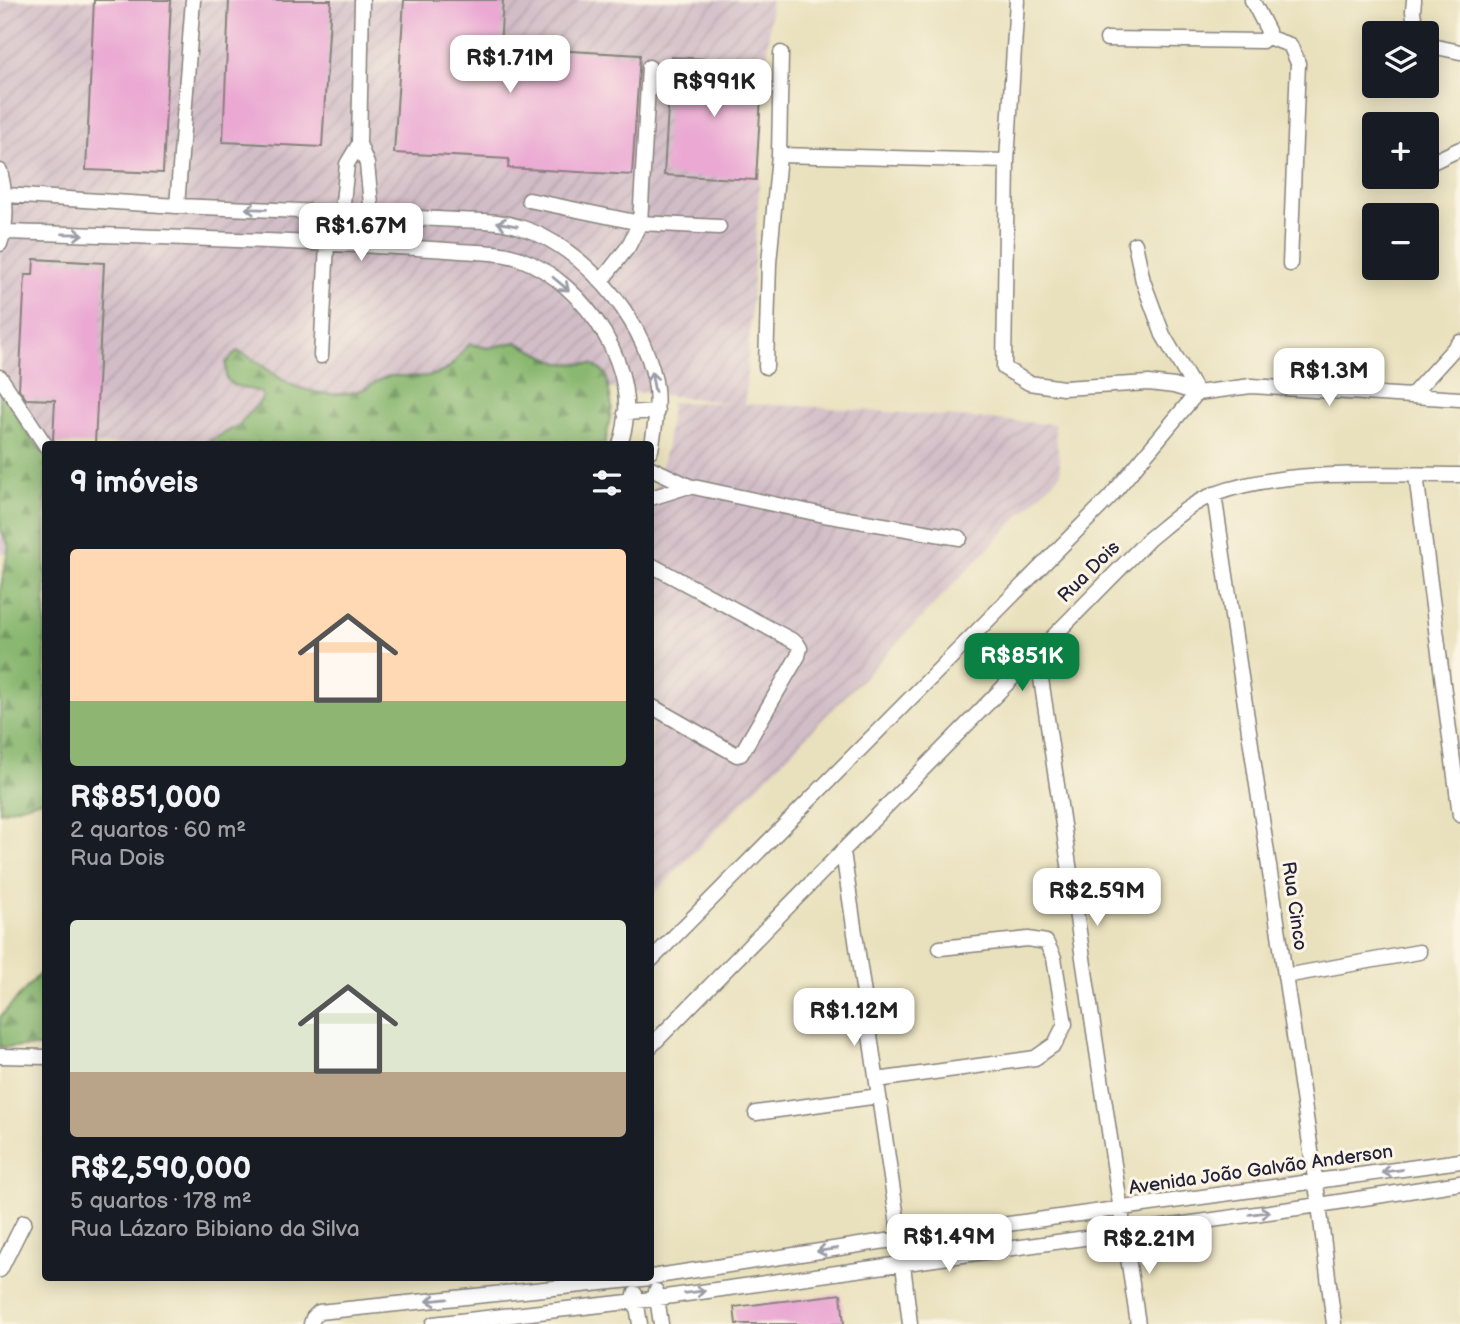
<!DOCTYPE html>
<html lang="pt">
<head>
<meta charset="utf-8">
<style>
	body { margin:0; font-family:"Balsamiq Sans",sans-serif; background:#20242c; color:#f1f3f6; height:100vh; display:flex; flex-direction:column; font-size:26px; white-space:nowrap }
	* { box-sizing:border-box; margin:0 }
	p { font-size:23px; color:#9ea1a6 }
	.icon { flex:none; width:38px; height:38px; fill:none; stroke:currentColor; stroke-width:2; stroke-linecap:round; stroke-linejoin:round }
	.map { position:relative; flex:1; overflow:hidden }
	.drawer { position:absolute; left:42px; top:441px; width:612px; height:840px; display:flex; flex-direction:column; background:#171b24; border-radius:7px; box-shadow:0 4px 18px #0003 }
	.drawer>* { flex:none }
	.buttons { position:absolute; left:1362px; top:21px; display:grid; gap:14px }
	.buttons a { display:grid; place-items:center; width:77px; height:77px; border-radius:7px; background:#171b24; box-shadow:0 4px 18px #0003; font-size:35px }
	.price { position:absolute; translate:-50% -60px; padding:0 16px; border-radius:14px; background:#fff; color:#222; font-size:23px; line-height:46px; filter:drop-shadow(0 2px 4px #0008) }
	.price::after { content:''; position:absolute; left:50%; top:42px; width:21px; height:16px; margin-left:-10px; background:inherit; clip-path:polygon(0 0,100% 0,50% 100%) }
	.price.on { background:#0b8043; color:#fff }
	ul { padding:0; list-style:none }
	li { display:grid; align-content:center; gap:14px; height:371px; padding:0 28px }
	li span { display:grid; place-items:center; height:217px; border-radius:7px; color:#555 }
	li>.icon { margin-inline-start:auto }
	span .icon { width:126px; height:126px; fill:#fffc; stroke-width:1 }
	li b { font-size:30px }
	h2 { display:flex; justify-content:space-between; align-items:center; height:84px; padding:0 28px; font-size:30px }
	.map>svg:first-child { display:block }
	.industrial { fill:url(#industrial-furrows) }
	.forest { fill:url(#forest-firs); stroke:#566d56; stroke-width:2 }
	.building { fill:#eaa8d3 }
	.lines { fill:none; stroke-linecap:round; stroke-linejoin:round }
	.minor-casing { stroke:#86827c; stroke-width:17 }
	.minor { stroke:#fff; stroke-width:14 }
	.oneway { stroke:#9c9ca7 }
	.labels { text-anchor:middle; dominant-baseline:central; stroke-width:6; stroke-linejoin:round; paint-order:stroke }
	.street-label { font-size:19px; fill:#22223b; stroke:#fcf5e5 }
</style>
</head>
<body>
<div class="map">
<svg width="1460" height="1324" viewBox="0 0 1460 1324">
	<defs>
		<pattern id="industrial-furrows" width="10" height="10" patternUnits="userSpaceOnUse" patternTransform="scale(1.75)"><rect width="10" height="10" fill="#d2bdc7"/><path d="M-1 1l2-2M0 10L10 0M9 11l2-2" fill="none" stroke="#b4a2ac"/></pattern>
		<pattern id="forest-firs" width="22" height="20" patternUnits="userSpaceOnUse" patternTransform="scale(1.75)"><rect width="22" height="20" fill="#8ab871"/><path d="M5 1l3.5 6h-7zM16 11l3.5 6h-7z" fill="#70955e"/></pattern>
	</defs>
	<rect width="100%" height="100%" fill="#fcf5e5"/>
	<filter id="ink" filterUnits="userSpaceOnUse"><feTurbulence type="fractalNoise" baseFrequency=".0143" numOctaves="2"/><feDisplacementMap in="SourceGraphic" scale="14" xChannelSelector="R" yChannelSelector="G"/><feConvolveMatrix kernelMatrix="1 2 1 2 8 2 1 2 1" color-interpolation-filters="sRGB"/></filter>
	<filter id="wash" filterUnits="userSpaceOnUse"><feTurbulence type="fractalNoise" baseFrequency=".00686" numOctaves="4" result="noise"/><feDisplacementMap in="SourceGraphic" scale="28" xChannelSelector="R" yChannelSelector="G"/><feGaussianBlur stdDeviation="1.57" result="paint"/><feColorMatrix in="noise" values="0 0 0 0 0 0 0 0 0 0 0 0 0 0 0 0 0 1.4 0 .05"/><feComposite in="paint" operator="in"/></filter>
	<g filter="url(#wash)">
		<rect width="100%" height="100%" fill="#e9e1bd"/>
		<path class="industrial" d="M0,0h771l-26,404 58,2 251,18 7,49 -410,424v-404l7,-13 9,-35 4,-43 62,1 -217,-25 -194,66h-276l-1,95 -45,15z"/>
		<path class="forest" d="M516,342l43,21 33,1 14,10 6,33 -7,37h-401l34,-18 25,-28 -2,-6 -28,-7 -7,-7v-15l11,-12c22,8 40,30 60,36 20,7 44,10 64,3 10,-3 19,-13 29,-14 19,-1 36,4 54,-5 12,-6 15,-19 26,-27l18,4z
			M0,385c13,25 25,50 46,70l-1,344 -45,13v-221l9,-45 -9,-18z
			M45,968v79h-45v-30z"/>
		<g id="blocks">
			<path class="building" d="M94,0h77l-8,173 -77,-3z
				M229,0h102l-9,147 -99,-5z
				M404,0h99l-3,47 140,8 -8,120 -124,-7 1,-9 -115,-6z
				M671,57l92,5 -7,118 -92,-5z
				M34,259l70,4 -9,181 -40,-1 -2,-4 2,-39 -29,-1 -7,-10 6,-114h8z
				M841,1294l3,30h-108l-2,-17z"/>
		</g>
	</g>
	<g filter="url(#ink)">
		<use href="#blocks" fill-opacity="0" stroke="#86827c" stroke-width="2"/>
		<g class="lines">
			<defs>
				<path id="minor" d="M362,0l-3,144 8,20 5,50
					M1017,0l-10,161 -3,207 25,15 34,5 86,-5 25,3 23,7 54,-7 209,13
					M1414,0l-1,11 3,22
					M1267,37l23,8 8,18 -8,201
					M1107,39l155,2 5,-4 1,-6 -16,-31
					M1426,42l6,4 28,6
					M779,155l228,6
					M1426,165l34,-16
					M0,171c6,24 9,49 0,73
					M6,195l171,11 195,8c28,3 56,5 85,6 21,1 43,0 63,7 63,20 122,89 135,154 4,22 0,47 -4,69
					M529,200l111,23 79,4
					M177,206l16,-206
					M342,212l5,-48 12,-20
					M4,232c119,3 237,8 355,13 34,2 67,3 101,6 19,1 40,1 58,7 68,24 128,115 102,186
					M1135,244l8,37 20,54 34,58
					M602,280l26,-33 12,-24 9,-156
					M321,356l6,-112
					M766,367l3,-104 10,-108 2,-102
					M0,377l46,69
					M1411,396l49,-54
					M625,413l32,-2
					M651,468l38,18 135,29 136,23
					M1416,475l44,340
					M1214,494l105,711 15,119
					M651,498l38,-12
					M651,565l146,78 3,5 -2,8 -57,98 -4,1 -86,-49
					M1037,652l101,672
					M843,852l57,387 10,85
					M651,960l459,-463 87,-104
					M1285,976l134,-24
					M651,1046l498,-507c20,-16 41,-36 66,-45 70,-26 170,-19 245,-19
					M0,1056l46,1
					M877,1080l158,-22 20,-14 10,-20 -11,-66 -8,-16 -18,-3 -88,9
					M756,1113l123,-17
					M0,1270l24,-48
					M651,1277l228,-35 581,-81
					M656,1291l5,33
					M635,1294l5,30
					M311,1324l2,-6 6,-6 332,-34
					M433,1324l204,-23 682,-96 141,-22"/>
			</defs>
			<use href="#minor" class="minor-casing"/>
			<use href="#minor" class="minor"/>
		</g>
		<defs><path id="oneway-shaft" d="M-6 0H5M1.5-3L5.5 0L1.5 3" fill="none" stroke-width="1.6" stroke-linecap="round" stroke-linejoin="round" transform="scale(1.75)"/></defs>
		<g class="oneway">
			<use href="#oneway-shaft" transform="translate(256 209) rotate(-178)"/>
			<use href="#oneway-shaft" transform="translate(507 224) rotate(-169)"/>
			<use href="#oneway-shaft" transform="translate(73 234) rotate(1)"/>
			<use href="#oneway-shaft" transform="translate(561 284) rotate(40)"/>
			<use href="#oneway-shaft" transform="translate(653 382) rotate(-101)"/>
			<use href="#oneway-shaft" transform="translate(1392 1171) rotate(172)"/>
			<use href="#oneway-shaft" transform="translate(1260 1213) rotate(-8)"/>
			<use href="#oneway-shaft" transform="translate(827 1250) rotate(171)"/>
			<use href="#oneway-shaft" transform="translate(695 1292) rotate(-8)"/>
			<use href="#oneway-shaft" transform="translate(437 1300) rotate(174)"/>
		</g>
	</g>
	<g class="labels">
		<g class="street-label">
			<text transform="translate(1089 572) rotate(-45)">Rua Dois</text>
			<text transform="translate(1294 906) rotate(82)">Rua Cinco</text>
			<text transform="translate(1261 1170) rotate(-8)">Avenida João Galvão Anderson</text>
		</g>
	</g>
</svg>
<div class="buttons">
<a><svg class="icon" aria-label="layers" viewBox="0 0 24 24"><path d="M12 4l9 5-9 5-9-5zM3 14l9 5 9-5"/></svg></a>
<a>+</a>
<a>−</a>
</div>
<b class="price" style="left:510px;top:95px">R$1.71M</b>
<b class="price" style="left:714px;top:119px">R$991K</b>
<b class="price" style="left:361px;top:263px">R$1.67M</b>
<b class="price" style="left:1329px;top:408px">R$1.3M</b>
<b class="price on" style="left:1022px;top:693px">R$851K</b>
<b class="price" style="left:1097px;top:928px">R$2.59M</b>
<b class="price" style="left:854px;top:1048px">R$1.12M</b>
<b class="price" style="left:949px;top:1274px">R$1.49M</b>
<b class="price" style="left:1149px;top:1276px">R$2.21M</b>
<section class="drawer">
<h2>9 imóveis<svg class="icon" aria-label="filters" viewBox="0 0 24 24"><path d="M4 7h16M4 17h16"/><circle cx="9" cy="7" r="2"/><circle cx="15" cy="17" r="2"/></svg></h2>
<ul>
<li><span style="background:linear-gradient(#ffd9b3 70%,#8fb573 0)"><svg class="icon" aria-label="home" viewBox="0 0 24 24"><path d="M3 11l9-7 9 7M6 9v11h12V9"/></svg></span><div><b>R$851,000</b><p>2 quartos · 60 m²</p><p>Rua Dois</p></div></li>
<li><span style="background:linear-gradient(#dfe7d0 70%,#b9a48a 0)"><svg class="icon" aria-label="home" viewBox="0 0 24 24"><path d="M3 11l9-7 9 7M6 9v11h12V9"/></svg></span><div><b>R$2,590,000</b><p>5 quartos · 178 m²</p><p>Rua Lázaro Bibiano da Silva</p></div></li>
</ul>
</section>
</div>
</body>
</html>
